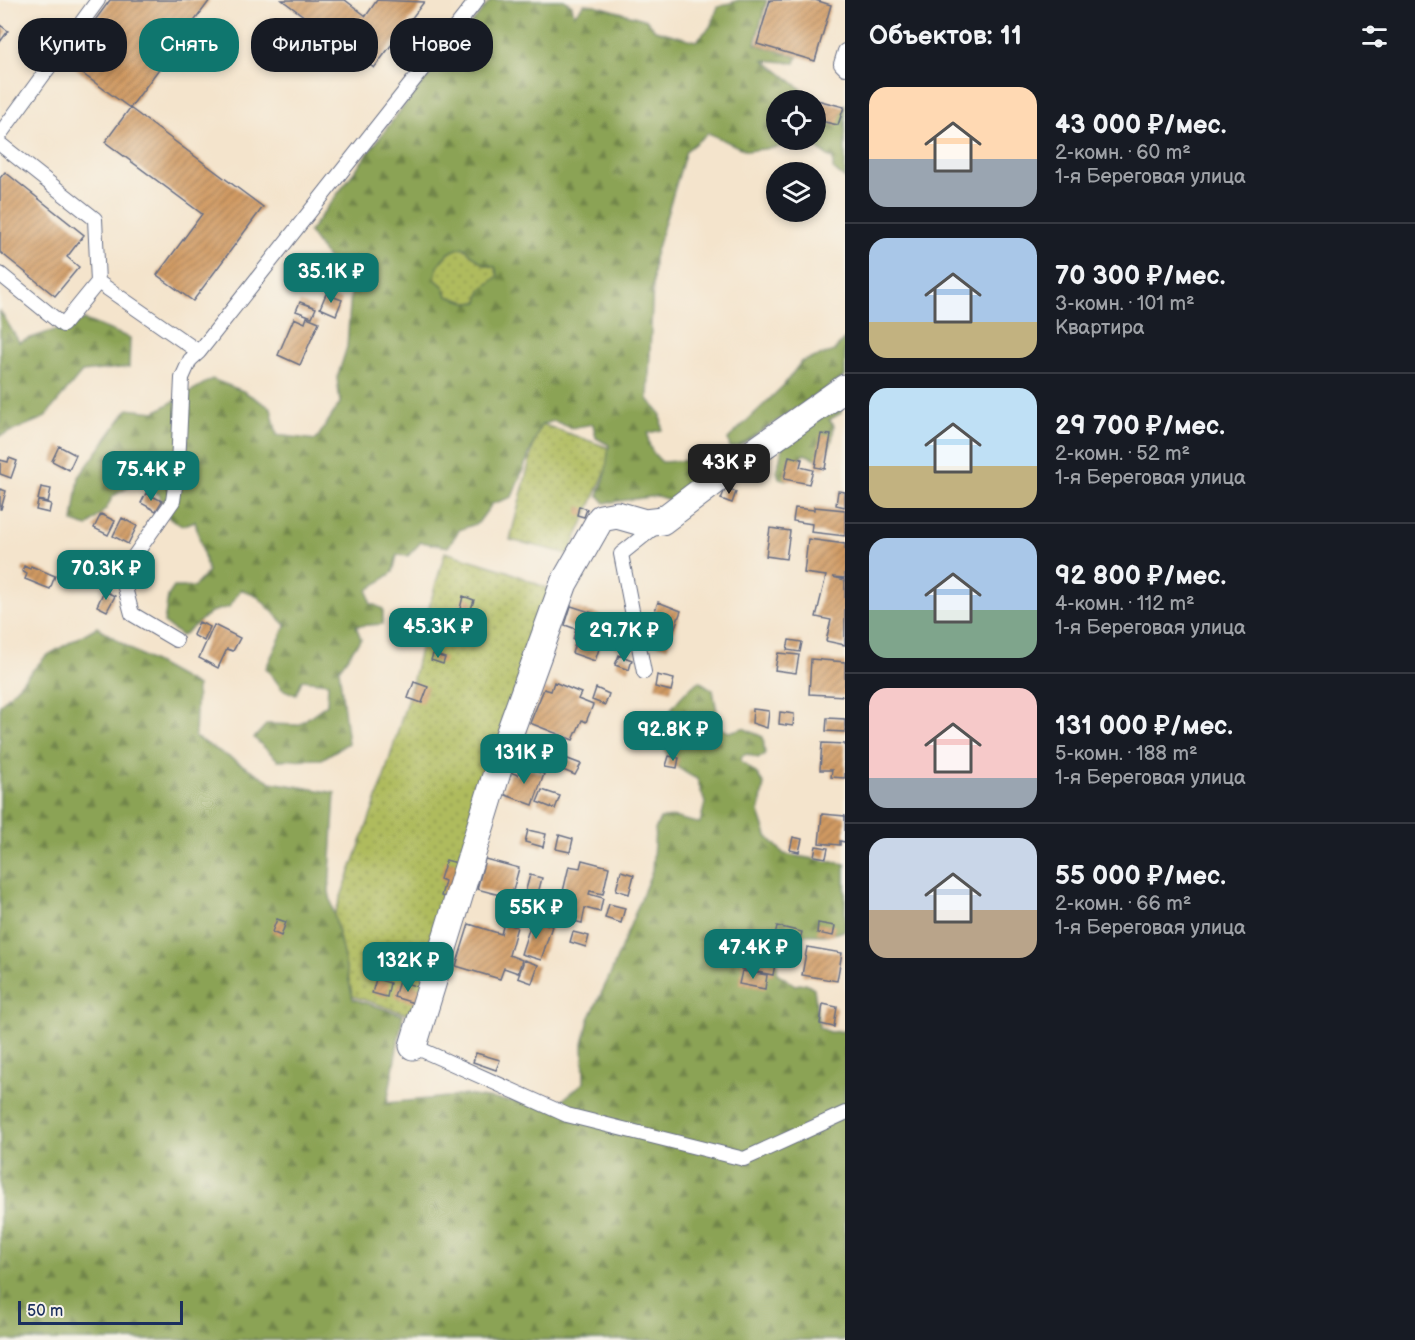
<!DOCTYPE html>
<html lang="ru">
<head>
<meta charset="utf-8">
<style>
	body { margin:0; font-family:"Balsamiq Sans",sans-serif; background:#242831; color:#f1f3f6; height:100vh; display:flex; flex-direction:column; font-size:22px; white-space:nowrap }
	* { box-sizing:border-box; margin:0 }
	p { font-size:20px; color:#9ea1a6 }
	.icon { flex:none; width:33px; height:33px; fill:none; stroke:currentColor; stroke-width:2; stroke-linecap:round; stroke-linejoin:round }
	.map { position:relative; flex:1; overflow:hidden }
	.side { display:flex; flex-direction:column; background:#171b24; width:570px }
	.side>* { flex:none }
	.hud { position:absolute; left:18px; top:18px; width:570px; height:54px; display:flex; gap:12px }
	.buttons { position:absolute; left:766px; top:90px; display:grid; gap:12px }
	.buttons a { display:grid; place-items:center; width:60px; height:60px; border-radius:50%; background:#171b24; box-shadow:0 3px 9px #0003; font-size:30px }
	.scale { position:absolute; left:18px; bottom:15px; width:165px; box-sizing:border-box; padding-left:6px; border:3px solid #1b2f5e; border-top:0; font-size:16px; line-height:21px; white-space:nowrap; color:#1b2f5e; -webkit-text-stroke:4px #f7f3e8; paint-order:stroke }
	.price { position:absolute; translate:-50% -51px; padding:0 14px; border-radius:12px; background:#0f766e; color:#fff; font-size:20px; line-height:39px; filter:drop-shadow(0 2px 3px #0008) }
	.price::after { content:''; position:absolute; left:50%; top:36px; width:18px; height:14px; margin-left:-9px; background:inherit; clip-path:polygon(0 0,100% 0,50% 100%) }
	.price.current { background:#222; color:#fff }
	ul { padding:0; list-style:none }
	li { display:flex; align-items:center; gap:18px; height:150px; padding:0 24px }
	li+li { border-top:2px solid #363941 }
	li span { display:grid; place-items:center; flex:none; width:168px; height:120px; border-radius:18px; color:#555 }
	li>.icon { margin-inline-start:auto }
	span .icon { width:72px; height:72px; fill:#fffc; stroke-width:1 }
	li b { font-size:26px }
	h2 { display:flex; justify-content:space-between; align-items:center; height:72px; padding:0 24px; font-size:26px }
	.pill { padding:0 21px; border-radius:24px; background:#171b24; box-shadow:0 3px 9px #0003; font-size:21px; line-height:54px }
	.pill.current { background:#0f766e; color:#fff }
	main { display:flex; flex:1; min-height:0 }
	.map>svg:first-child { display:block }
	.grass { fill:url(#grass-dots); stroke:#65755e; stroke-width:1.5 }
	.forest { fill:url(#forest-firs); stroke:#536959; stroke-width:1.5; fill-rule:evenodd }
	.building { fill:url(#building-hatch) }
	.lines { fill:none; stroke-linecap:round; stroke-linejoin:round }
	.lane-casing { stroke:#676e84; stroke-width:16 }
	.street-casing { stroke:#676e84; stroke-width:29 }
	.lane { stroke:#fff; stroke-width:14 }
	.street { stroke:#fff; stroke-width:27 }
</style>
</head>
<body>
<main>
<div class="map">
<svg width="845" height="1340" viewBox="0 0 845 1340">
	<defs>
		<pattern id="grass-dots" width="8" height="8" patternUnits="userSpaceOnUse" patternTransform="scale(1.5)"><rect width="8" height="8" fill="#afbb5d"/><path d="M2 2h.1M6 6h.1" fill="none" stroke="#8e9850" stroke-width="1.8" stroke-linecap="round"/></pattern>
		<pattern id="forest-firs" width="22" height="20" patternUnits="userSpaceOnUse" patternTransform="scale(1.5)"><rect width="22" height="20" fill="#8ba354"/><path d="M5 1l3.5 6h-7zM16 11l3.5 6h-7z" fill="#718549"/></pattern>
		<pattern id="building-hatch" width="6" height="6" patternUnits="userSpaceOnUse" patternTransform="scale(1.5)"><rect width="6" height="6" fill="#d09a62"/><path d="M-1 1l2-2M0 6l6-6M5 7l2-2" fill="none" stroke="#a87e54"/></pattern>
	</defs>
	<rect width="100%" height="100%" fill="#f7f3e8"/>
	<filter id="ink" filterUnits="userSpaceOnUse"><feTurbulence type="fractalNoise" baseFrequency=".0167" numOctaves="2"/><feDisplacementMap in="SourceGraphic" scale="12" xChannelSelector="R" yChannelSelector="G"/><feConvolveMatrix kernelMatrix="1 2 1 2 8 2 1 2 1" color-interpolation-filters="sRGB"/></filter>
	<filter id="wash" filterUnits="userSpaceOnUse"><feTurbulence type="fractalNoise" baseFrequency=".008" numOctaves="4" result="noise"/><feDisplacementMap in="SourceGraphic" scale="24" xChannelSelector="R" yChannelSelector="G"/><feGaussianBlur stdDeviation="1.35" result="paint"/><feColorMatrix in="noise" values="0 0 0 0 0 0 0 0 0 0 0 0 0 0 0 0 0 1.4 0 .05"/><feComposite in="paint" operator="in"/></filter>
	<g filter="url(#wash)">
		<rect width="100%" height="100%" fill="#f4e4cc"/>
		<path class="grass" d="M463,247l20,17 12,3 3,9 -20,26 -9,1 -22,-7 -3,-9 -9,-8c1,-17 12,-28 28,-32z
			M539,423l76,27 -46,104 -59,-14z
			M445,552l62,19 46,20 -137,426 -85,-28 -8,-43 58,-159 31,-103 18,-80z"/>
		<path class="forest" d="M491,0h73l8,5 2,10 10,-11 11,1 52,15 8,10 41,11 14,-14 8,-20 21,-7h28l-12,44 42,13 -2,6 -31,-3 40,31 -3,9h-24v40h19v5l-49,6 -39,-18 -22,18 -32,107 -6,141 13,16 1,15 -14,3c0,14 4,20 14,29l32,-2 6,10 -2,11 -22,21 -19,-6 -52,7 -7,-8 7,-18 4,-32 -13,-7 -3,-14 -22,4 -17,-7 -13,4 -29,72 -20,7 -14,19 -19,7 -11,17 -27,-5 -13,14 -11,-1 -4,17 -25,18 2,13 13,6v15l-27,2 5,13 -22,30 9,74 -26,16 -44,1 -24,-22 13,-14 31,1 29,-21 1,-21 -26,-3 -6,15 -14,-6 -16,-21 20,-43 -28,-28 -17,-8 -12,18 -18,5 -29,24 -18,-13 4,-27 6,-9h20l14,-15 -13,-51 -13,5 -13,-8 -10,-24 -24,-11 -22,13 -7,13 -19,18 -14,-5 6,-45 49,-68 27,3 57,-33 31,12 28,17 6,27 39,5 24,-37 -3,-25 10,-31 4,-56 -42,-59 87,-116zM463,247l20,17 12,3 3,9 -17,14 -3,12 -9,1 -22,-7 -3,-9 -9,-8c1,-17 12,-28 28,-32z
			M845,105v74l-12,-10v-10l-20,-13 -1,-6h4l2,-14 19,-9z
			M0,311l19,31 66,-22 45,18 -1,29 -47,5 -38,46 -44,18z
			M845,338v38l-106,70 -9,2 -2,-9 55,-53 18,-24 33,-11z
			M840,405l1,8 -12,7 5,5c-1,15 -3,28 -18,34l-12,-5c-8,8 -9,20 -18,26l-7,-2 -2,-6 6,-29z
			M97,627l37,24 63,35 -2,51 76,45 64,11 -6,99 24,107 50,16 -16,88 80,-8 40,6 53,1 24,-20 -1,-38 6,-25 22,-46 41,-102 3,-41 5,-11c13,-5 26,3 40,4l5,-20 -8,-24c-53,-25 -39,-68 2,-98l14,9 7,38 9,4 14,-4 20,9 2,18 -7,3 -11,-4 -5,2 -1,5 16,13 7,10 -5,28 8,24 17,18 61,10v66c-20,11 -48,-2 -66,11l-2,32 18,12 11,-2 8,5 5,39 10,5 16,-1v309h-845v-635l46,-49z"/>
		<g id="blocks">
			<path class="building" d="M110,0h100l-80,108 -65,-47z
				M282,0h63l21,16 11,-16 47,2 -50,66z
				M770,0h45l16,5 -16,56 -58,-17z
				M0,25l8,6 -8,11z
				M817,100l27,7 -6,18 -22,-5z
				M130,108l133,99 -70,94 -36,-26 45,-61 -97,-72z
				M5,172l79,63 -17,22 12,10 -24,29 -55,-44v-74z
				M326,294l16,6 -6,15 -16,-7z
				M300,302l16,6 -4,9 -16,-6z
				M307,317l12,5 -19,43 -22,-10 16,-37 11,5z
				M821,434l10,1 -6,34 -10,-2z
				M59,446l17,9 -7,15 -17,-9z
				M789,456l13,3 -2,8 13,3 -4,14 -25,-5z
				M9,458l8,3 -6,17 -11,-4v-14l8,2z
				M135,459l14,7 -5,9 -14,-7z
				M41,487l10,2 -3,13 -10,-2z
				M726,487l10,5 -4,11 -11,-4z
				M0,489l6,2 -5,18h-1z
				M838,491l7,1v15l-9,-2z
				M146,493l16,8 -6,10 -15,-8z
				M38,501l13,3 -2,9 -13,-3z
				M579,506l8,3 -3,8 -7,-2z
				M814,507l31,3v26l-34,-4 1,-8 -19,-3 2,-13 19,2z
				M101,514l14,7 -7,14 -14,-7z
				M122,518l15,8 -9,18 -15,-8z
				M770,528l20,3 -4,28 -20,-3z
				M808,539l37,5v34l-12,-1 12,3v65l-19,-4 5,-21 -15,-3 10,-41 -22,-3z
				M24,566l6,3 1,-3 24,10 -5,13 -25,-10 2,-5 -5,-3z
				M104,591l11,5 -8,15 -10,-5z
				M463,596l11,4 -4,12 -10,-3z
				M658,602l23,9 -14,37 -25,-9 -1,-20 10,3z
				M571,606l35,11 -6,20 3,1 5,-18 21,7 -8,22 -20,-6 -2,5 -26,-9 3,-10 -11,-4z
				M199,622l11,5 -6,14 -11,-6z
				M214,625l26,13 -7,13 -6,-2 -9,19 -19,-10z
				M789,640l13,2 -2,10 -13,-2z
				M576,641l23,8 -4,12 -23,-8z
				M778,653l21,2 -3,18 -21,-3z
				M433,654l12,4 -2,6 -12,-4z
				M619,655l13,5 -3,10 -14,-5z
				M811,659l34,3v34l-36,-2z
				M657,675l17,4 -3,12 -16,-4z
				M414,682l14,5 -6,16 -14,-5z
				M554,682l27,11 -3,6 15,6 -7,17 -4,-2 -9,20 -43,-17 14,-34 7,2z
				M596,688l13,6 -4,11 -13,-5z
				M753,709l16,2 -2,17 -15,-5z
				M780,712l14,2 -1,12 -14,-2z
				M827,718l18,1v13l-19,-1z
				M822,743l23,1v34l-14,-1 1,-7h-12z
				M534,744l26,11 -5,11 -26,-12z
				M560,756l21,8 -6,11 -19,-8z
				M669,756l10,2 -2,10 -11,-2z
				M521,766l23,8 -11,31 -30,-11 7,-22 8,3z
				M542,790l18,6 -5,13 -18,-7z
				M822,814l23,2v26l-5,-1v4l-21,-2z
				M528,830l18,4 -3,13 -18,-5z
				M559,835l14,4 -3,13 -14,-3z
				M793,837l9,2 -3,13 -9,-2z
				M816,846l12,2 -2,10 -12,-2z
				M485,859l34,9 -8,30 -34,-9z
				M446,860l11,3 -4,36 -12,-3 4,-15 -5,-2z
				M582,860l27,7 -6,27 -13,-3 -1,3 14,4 -3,14 -15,-4 -3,15 -25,-6 12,-51 11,2z
				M621,871l13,4 -5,19 -13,-4z
				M530,875l12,3 -6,23 15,4 -3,13 -28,-7z
				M609,904l16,4 -4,15 -16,-5z
				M277,919l9,3 -5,14 -9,-4z
				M532,920l20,6 -11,34 -20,-6z
				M504,923l13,4 -8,28 13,5 -4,13 -14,-5 -4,11 -44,-13 13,-42 32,10z
				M818,923l17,3 -2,10 -16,-3z
				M777,926l25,6 -5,19 -24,-6z
				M573,932l16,4 -3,11 -16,-5z
				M807,947l35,6 -5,28 -35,-6z
				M743,958l32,6 -2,11 -32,-6z
				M524,960l14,5 -6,18 -14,-5z
				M742,971l25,4 -2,14 -26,-5z
				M376,979l14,4 -3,14 -15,-4z
				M399,981l23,7 -5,16 -23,-7z
				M823,1004l14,3 -3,20 -14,-3z
				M476,1053l24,7 -4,10 -23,-8z"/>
		</g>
	</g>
	<g filter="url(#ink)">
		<use href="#blocks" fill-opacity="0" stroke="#676e84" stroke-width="1.5"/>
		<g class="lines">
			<defs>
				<path id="lane" d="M845,51l-4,13 4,4
					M0,134l98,-134
					M0,144l95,75 3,63 101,70 278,-352
					M0,274l63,51 35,-43
					M176,640l-44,-26 -8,-30 11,-29 38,-54 5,-36 4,-87 8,-18 9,-8
					M644,672l-23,-118 35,-28
					M413,1046l154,69 177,44 101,-46"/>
				<path id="street" d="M413,1046l93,-303 58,-160 37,-65 16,-3 28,8 17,-2 74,-56 109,-77"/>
			</defs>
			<use href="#lane" class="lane-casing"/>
			<use href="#street" class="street-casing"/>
			<use href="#lane" class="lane"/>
			<use href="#street" class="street"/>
		</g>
	</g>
</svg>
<div class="buttons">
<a><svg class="icon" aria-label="locate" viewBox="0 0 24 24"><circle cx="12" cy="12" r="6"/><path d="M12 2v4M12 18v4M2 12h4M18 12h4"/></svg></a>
<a><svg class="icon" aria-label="layers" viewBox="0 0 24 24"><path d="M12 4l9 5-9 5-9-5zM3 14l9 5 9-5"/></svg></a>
</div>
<div class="scale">50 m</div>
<b class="price" style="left:331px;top:304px">35.1K ₽</b>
<b class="price current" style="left:729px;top:495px">43K ₽</b>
<b class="price" style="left:151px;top:502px">75.4K ₽</b>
<b class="price" style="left:106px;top:601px">70.3K ₽</b>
<b class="price" style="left:438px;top:659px">45.3K ₽</b>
<b class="price" style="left:624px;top:663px">29.7K ₽</b>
<b class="price" style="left:673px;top:762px">92.8K ₽</b>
<b class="price" style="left:524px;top:785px">131K ₽</b>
<b class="price" style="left:536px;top:940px">55K ₽</b>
<b class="price" style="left:753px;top:980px">47.4K ₽</b>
<b class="price" style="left:408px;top:993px">132K ₽</b>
<div class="hud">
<a class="pill">Купить</a>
<a class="pill current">Снять</a>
<a class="pill">Фильтры</a>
<a class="pill">Новое</a>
</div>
</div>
<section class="side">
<h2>Объектов: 11<svg class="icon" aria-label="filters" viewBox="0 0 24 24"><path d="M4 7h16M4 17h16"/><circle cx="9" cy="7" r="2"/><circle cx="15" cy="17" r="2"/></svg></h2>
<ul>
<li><span style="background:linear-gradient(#ffd9b3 60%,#9aa5b1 0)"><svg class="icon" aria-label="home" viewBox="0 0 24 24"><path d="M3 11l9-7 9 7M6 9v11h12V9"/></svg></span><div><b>43 000 ₽/мес.</b><p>2-комн. · 60 m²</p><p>1-я Береговая улица</p></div></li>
<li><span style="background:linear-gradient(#a9c7e8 70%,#c2b280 0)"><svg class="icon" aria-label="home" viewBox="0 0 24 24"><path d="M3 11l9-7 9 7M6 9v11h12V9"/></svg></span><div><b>70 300 ₽/мес.</b><p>3-комн. · 101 m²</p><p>Квартира</p></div></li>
<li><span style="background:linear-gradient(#bfe0f5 65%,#c2b280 0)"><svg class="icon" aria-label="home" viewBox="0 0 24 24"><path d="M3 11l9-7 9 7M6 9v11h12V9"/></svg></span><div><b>29 700 ₽/мес.</b><p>2-комн. · 52 m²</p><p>1-я Береговая улица</p></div></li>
<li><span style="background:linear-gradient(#a9c7e8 60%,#7fa58c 0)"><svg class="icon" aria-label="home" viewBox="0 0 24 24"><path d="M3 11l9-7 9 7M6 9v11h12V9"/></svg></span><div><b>92 800 ₽/мес.</b><p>4-комн. · 112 m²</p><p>1-я Береговая улица</p></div></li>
<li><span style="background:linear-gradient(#f6c9c9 75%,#9aa5b1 0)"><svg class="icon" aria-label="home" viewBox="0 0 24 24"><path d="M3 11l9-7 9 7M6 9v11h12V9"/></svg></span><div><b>131 000 ₽/мес.</b><p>5-комн. · 188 m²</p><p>1-я Береговая улица</p></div></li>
<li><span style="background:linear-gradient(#c9d6e8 60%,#b9a48a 0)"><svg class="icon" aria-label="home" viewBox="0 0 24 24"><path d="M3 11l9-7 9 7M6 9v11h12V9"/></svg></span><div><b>55 000 ₽/мес.</b><p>2-комн. · 66 m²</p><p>1-я Береговая улица</p></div></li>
</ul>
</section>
</main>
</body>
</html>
